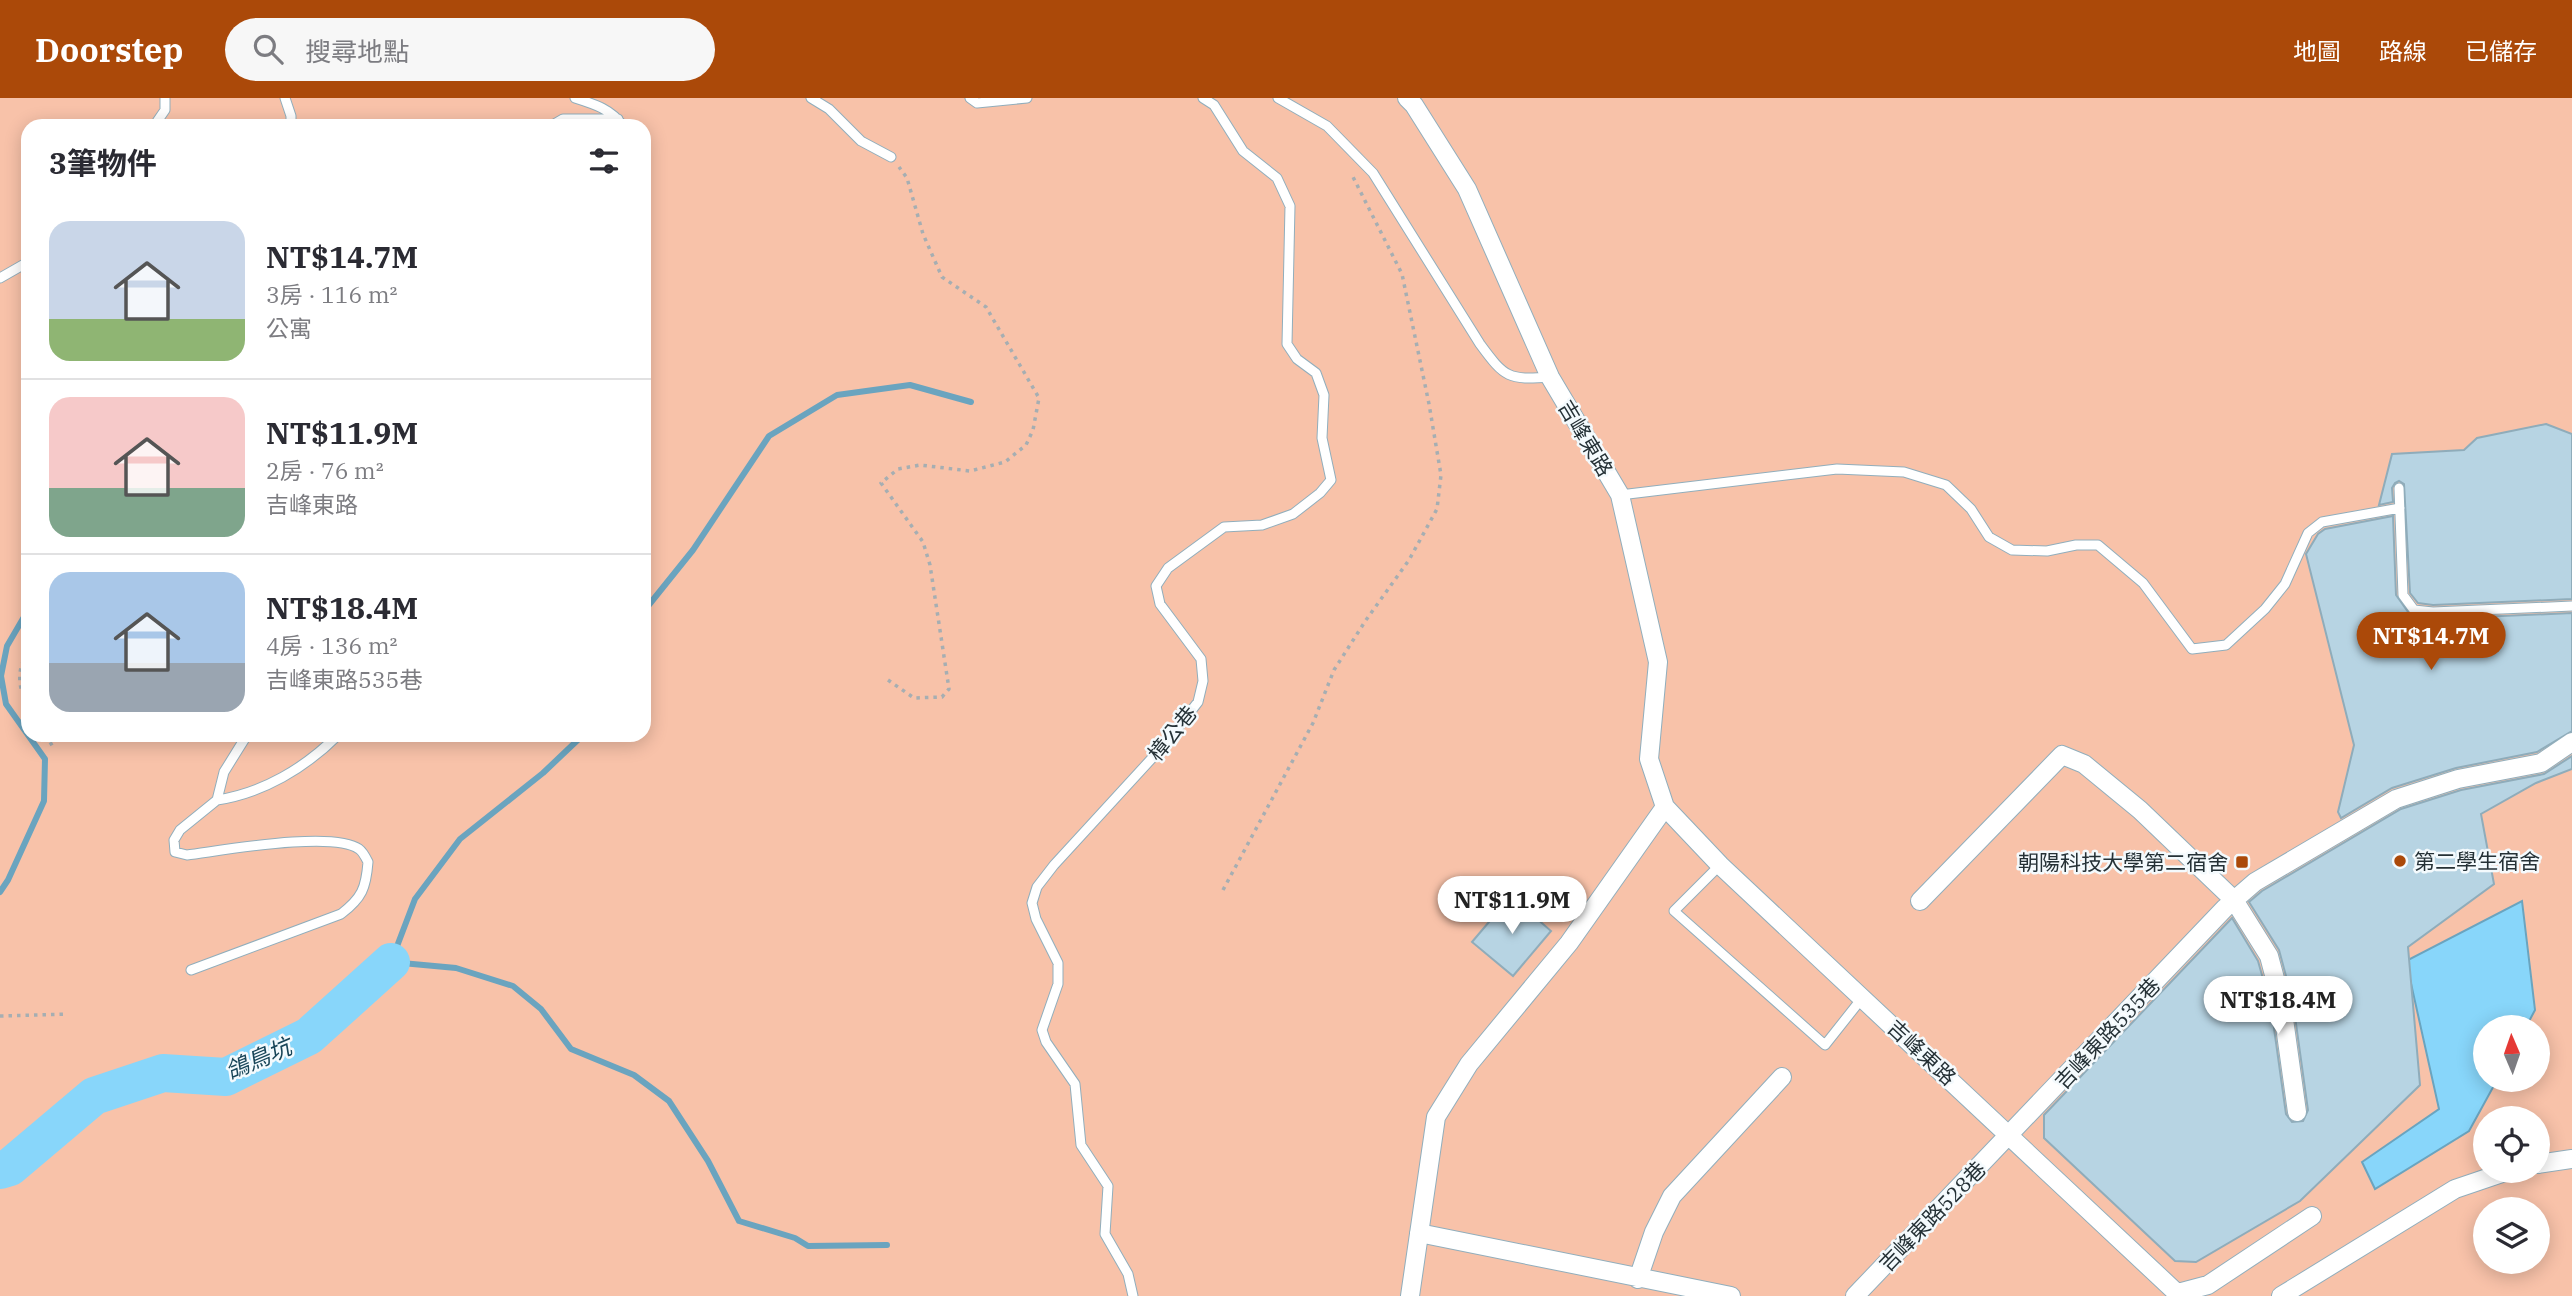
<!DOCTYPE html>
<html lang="zh-TW">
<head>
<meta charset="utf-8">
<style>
	body { margin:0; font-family:"IBM Plex Serif","Noto Sans TC",serif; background:#f7f7f7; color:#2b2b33; height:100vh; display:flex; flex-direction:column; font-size:26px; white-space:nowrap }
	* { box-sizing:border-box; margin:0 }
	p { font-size:23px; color:#7c7c81 }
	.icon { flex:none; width:38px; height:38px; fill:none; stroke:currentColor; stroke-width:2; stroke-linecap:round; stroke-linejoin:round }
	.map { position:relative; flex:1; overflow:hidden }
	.panel { position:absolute; left:21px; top:21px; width:630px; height:623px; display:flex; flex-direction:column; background:#fff; border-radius:21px; box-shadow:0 4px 18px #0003 }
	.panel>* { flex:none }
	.needle { width:46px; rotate:358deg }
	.buttons { position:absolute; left:2473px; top:917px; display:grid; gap:14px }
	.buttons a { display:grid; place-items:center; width:77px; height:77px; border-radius:50%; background:#fff; box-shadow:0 4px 18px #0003; font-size:35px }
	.price { position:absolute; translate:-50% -60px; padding:0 16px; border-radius:24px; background:#fff; color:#222; font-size:23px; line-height:46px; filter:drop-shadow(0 2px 4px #0008) }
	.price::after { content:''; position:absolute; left:50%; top:42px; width:21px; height:16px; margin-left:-10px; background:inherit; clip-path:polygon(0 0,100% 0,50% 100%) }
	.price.active { background:#ab4909; color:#fff }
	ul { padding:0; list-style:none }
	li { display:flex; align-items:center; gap:21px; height:175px; padding:0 28px }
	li+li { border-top:2px solid #e1e1e2 }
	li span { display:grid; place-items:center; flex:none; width:196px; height:140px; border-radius:21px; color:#555 }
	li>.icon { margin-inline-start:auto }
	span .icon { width:84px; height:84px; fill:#fffc; stroke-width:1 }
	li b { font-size:30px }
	h2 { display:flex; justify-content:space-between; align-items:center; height:84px; padding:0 28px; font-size:30px }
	header { display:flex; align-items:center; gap:42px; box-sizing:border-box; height:98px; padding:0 35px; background:#ab4909; color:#fff }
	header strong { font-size:33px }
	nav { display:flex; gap:38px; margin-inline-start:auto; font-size:24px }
	.search { width:490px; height:63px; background:#f7f7f7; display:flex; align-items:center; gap:18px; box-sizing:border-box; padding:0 24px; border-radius:38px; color:#7c7c81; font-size:26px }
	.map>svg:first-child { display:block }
	.green { fill:#f8c2a9; fill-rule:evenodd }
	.water { fill:#88d6fa; stroke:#6aa4bf; stroke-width:2 }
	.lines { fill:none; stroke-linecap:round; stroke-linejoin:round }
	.stream { stroke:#6aa4bf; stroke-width:6 }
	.river { stroke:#88d6fa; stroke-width:38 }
	.building { fill:#b7d4e3; stroke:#8facba; stroke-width:2 }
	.lane-casing { stroke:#91aebc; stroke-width:11 }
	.street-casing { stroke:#91aebc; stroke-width:20 }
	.path { stroke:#a6aeb2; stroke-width:3.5; stroke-dasharray:3.5 5; stroke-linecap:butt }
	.lane { stroke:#fff; stroke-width:9 }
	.street { stroke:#fff; stroke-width:18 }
	.poi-dot { fill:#ab4909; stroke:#f4fafd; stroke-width:2.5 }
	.labels { text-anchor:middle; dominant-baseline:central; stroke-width:5; stroke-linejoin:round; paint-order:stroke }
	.street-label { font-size:21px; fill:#253136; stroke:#f4fafd }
	.poi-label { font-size:21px; fill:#253136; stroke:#f4fafd; text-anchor:start }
	.water-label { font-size:23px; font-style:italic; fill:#184558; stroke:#f4fafd }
</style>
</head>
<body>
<header>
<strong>Doorstep</strong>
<div class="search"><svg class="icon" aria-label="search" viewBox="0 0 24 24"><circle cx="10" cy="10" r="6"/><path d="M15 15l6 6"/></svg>搜尋地點</div>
<nav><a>地圖</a><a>路線</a><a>已儲存</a></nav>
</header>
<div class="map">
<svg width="2572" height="1198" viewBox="0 0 2572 1198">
	<rect width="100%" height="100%" fill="#f4fafd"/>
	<path class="green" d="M0,0h2572v1198h-2572zM28,28h616v609h-616zM2485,929h53v53h-53zM2485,1020h53v53h-53zM2485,1111h53v53h-53z"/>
	<path class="water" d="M2522,803l13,109 -9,17h-41v53h12l-28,51 -94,58 -13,-27 77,-53 -33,-148z"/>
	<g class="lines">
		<path class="stream" d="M644,513l49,-61 76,-114 68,-41 73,-10 61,17
			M583,637l-40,38 -83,66 -45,60 -24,63 65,6 57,18 28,23 30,40 63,26 35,26 39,60 31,60 56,17 13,8 79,-1
			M0,794l8,-12 36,-79 1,-42 -39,-55 -5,-28 6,-30 21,-36"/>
		<path class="river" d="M0,1072l10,-3 84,-71 69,-23 63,4 83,-41 82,-74"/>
	</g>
	<path class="building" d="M2546,326l26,10v165l-139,6 -15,-2 -8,-10 -6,-109 -5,-3 -4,2 -3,5 1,14 -14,3 13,-51 72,-4 13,-12z
		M2393,418l3,79 15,21 22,3 139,-6v118l-35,21 -81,16 -64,20 -51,30 -3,-6 16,-67 -48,-191 12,-20 7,-5z
		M2572,658v13l-36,14 -55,31 13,70 -86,63 12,138 -120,116 -104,61 -21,-1 -131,-123v-23l188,-197 26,43 13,46 15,107 6,8 11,-1 5,-11 -15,-108 -14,-52 -30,-48 13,-11 139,-82 60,-19 83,-16z
		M1511,798l40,35 -38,45 -41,-34z"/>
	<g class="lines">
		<defs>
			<path id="lane" d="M285,0l6,18v10
				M575,0c19,6 36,11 48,28
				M811,0l18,11 32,32 30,16
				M970,0l7,5 50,-5
				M1278,0l49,28 46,47 107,171c25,34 28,36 70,33
				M154,28l11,-16v-12
				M551,28l12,-7h55
				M0,180l28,-16
				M2399,390l4,107 11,15 19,2 139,-6
				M1620,397l217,-26 67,3 42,13 25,24 18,28 23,13 35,1 29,-6h22l45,38 49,66 34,-4 39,-36 20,-25 23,-51 14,-11 78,-14
				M217,702c46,-7 88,-32 121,-65
				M1720,767l-46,46 151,134 38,-48
				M191,872l150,-56c21,-16 25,-26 27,-52 -2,-4 -6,-11 -9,-13 -26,-19 -139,2 -172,6l-12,-3 -1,-12 6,-10 37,-30 7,-28 23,-37
				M1133,1198l-5,-22 -23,-40 3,-48 -27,-41 -6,-61 -29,-42 -4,-12 16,-46v-21l-22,-44 -4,-16 5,-16 17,-22 111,-121 33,-42 5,-21 -2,-22 -41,-55 -4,-18 12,-18 56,-41 38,-2 31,-11 27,-21 11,-13 -9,-42 2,-43 -8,-22 -19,-14 -10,-15 3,-138 -13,-28 -34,-27 -29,-46 -11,-7"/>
			<path id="street" d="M1407,0l7,7 53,84 83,188 70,118 38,167 -9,97 16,48 55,58 460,431
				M1920,803l142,-146 22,9 56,46 94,90 35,56 13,49 15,107
				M2538,1066l34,-5
				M1419,1135l312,63
				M1638,1181l16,-47 18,-36 110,-119
				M2178,1195l30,-8 104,-69
				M1410,1198l26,-179 33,-53 100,-121 96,-136
				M1855,1198l370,-388 30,-26 141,-83 62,-20 83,-16 31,-21
				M2281,1198l174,-107 53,-18"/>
		</defs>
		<use href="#lane" class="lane-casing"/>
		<use href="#street" class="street-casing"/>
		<path class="path" d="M28,555c-12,17 -10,35 0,52
			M888,582l26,18 28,-1 7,-8 -19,-124 -7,-23 -42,-59 17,-14 22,-4 50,6 35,-9 21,-17 7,-15 6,-32 -53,-91 -44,-30 -19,-43 -16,-56 -8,-11
			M46,637l8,14
			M1223,792l90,-167 21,-53 32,-50 43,-60 28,-51 4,-34 -12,-71 -27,-130 -50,-99
			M0,918l68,-2"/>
		<use href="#lane" class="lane"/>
		<use href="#street" class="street"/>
	</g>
	<g class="poi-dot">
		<circle cx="2400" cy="763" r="7"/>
		<rect x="2235" y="757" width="14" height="14" rx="3.5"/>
	</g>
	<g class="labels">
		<g class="street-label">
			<text transform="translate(1586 340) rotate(59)">吉峰東路</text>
			<text transform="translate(1172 635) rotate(-51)">樟公巷</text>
			<text transform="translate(2107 935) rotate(-47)">吉峰東路535巷</text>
			<text transform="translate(1922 954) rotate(43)">吉峰東路</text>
			<text transform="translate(1932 1118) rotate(-46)">吉峰東路528巷</text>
		</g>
		<g class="poi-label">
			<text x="2414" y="763">第二學生宿舍</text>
			<text x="2228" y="764" text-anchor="end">朝陽科技大學第二宿舍</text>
		</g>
		<g class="water-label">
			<text transform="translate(258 960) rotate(-23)">鴿鳥坑</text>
		</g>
	</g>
</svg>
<div class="buttons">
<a><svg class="needle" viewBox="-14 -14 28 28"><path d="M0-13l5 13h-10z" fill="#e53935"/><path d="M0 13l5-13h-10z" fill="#7c7c81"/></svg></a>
<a><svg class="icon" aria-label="locate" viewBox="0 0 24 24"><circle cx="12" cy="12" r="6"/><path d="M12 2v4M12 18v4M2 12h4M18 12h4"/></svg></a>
<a><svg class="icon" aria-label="layers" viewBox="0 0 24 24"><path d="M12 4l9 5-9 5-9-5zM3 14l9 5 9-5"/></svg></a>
</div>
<b class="price active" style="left:2431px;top:574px">NT$14.7M</b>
<b class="price" style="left:1512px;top:838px">NT$11.9M</b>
<b class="price" style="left:2278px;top:938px">NT$18.4M</b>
<section class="panel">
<h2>3筆物件<svg class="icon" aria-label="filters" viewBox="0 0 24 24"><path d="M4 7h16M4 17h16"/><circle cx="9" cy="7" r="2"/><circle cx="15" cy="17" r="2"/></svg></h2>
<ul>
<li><span style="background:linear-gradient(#c9d6e8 70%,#8fb573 0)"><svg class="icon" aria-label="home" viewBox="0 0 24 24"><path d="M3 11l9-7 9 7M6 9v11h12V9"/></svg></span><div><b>NT$14.7M</b><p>3房 · 116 m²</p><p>公寓</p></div></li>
<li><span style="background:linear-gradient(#f6c9c9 65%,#7fa58c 0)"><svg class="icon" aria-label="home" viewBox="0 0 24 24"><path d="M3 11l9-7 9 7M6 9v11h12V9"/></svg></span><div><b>NT$11.9M</b><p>2房 · 76 m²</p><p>吉峰東路</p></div></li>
<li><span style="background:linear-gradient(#a9c7e8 65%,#9aa5b1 0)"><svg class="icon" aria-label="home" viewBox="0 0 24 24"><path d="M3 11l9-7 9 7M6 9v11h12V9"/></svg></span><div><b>NT$18.4M</b><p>4房 · 136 m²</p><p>吉峰東路535巷</p></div></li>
</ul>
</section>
</div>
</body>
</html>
